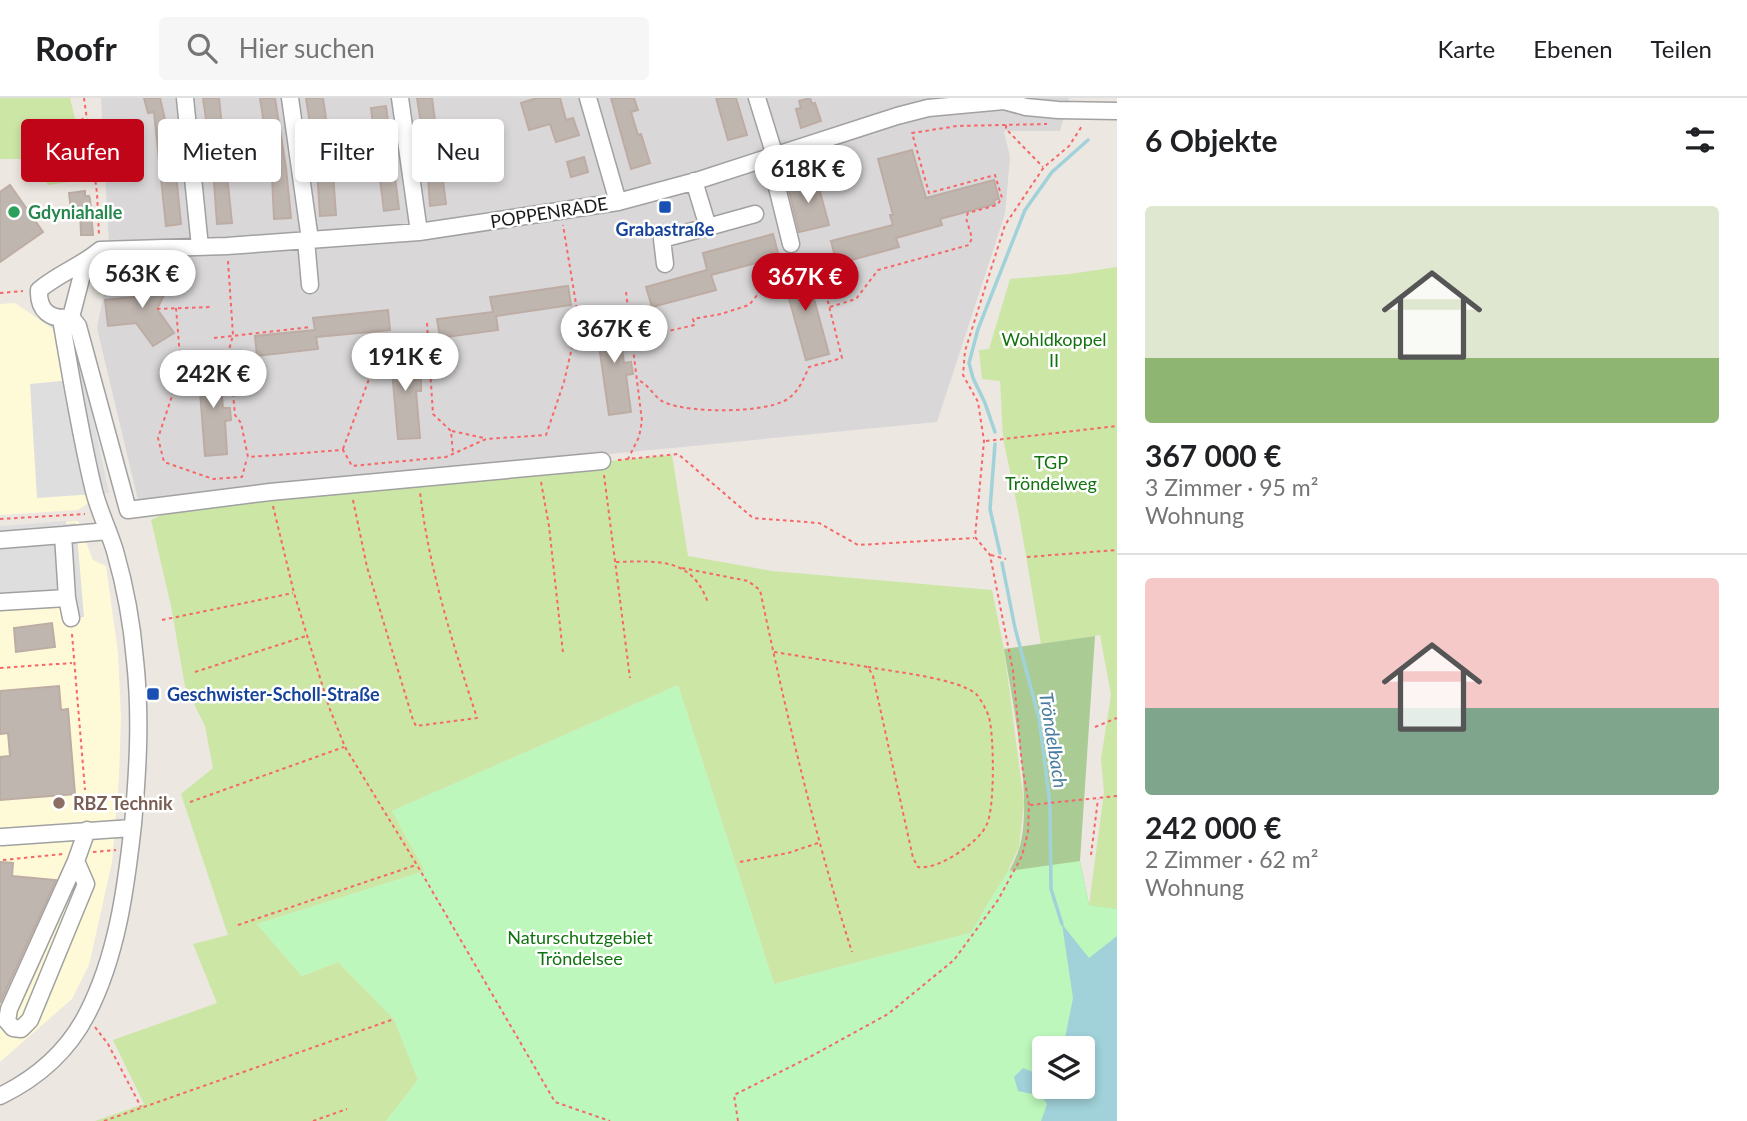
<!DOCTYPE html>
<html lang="de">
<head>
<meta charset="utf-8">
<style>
	body { margin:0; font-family:Lato,sans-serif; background:#f6f6f6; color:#202124; height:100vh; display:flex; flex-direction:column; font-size:26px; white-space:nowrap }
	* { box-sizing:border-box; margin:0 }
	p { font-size:23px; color:#757577 }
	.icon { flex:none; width:38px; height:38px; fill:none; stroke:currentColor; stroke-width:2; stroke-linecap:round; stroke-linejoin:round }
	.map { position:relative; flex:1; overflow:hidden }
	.details { display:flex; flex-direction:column; background:#fff; width:630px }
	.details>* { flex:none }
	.hud { position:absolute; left:21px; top:21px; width:665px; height:63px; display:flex; gap:14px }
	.tools { position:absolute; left:1032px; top:938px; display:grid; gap:14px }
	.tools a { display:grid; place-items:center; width:63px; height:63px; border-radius:7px; background:#fff; box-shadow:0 4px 10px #0003; font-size:35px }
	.price { position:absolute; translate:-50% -60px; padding:0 16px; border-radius:24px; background:#fff; color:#222; font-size:23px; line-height:46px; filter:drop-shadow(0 2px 4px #0008) }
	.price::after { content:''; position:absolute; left:50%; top:42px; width:21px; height:16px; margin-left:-10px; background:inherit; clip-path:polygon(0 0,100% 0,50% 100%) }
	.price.current { background:#c00519; color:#fff }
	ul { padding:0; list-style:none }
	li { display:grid; align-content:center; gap:14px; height:371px; padding:0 28px }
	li+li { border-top:2px solid #e0e0e0 }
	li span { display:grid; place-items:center; height:217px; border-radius:7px; color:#555 }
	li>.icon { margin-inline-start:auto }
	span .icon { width:126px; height:126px; fill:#fffc; stroke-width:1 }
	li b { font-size:30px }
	h2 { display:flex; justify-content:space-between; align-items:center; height:84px; padding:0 28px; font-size:30px }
	.chip { padding:0 24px; border-radius:7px; background:#fff; box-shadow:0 4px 10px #0003; font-size:24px; line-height:63px }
	.chip.current { background:#c00519; color:#fff }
	header { display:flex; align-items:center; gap:42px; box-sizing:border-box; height:98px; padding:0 35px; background:#fff; border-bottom:2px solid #e0e0e0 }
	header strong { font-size:33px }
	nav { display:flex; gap:38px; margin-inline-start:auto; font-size:24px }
	.search { width:490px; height:63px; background:#f6f6f6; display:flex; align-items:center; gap:18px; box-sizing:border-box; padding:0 24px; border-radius:7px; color:#757577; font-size:26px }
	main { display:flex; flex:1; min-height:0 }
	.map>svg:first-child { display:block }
	.residential { fill:#d9d7d8 }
	.education { fill:#fefad7 }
	.grass { fill:#cce6a6 }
	.forest { fill:#abcb95 }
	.park { fill:#bdf7bc; fill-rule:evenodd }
	.parking { fill:#dedede }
	.water { fill:#a1d2d9 }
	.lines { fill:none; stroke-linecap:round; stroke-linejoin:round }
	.stream { stroke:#a1d2d9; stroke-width:3.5 }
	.building { fill:#c0b6b0; stroke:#bdaca3; stroke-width:2 }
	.minor-casing { stroke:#a1a1a1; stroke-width:19 }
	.path { stroke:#f66768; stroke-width:2; stroke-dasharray:3.5 3.5; stroke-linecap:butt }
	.minor { stroke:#fff; stroke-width:16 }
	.transit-dot { fill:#1a4fb4; stroke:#fff; stroke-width:2.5 }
	.leisure-dot { fill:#2e9e5b; stroke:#fff; stroke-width:2.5 }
	.education-dot { fill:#8d6e63; stroke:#fff; stroke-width:2.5 }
	.labels { text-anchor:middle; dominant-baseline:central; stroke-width:5; stroke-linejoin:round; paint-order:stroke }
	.leisure-label { font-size:18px; font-weight:bold; fill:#27864d; stroke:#fff; text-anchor:start }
	.street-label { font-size:18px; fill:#1a1a1a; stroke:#fff }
	.transit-label { font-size:18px; font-weight:bold; fill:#164399; stroke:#fff }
	.park-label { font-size:18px; fill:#10730e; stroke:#fff }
	.education-label { font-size:18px; font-weight:bold; fill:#785e54; stroke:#fff; text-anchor:start }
	.water-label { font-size:19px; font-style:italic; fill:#487c9f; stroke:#fff }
</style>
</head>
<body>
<header>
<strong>Roofr</strong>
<div class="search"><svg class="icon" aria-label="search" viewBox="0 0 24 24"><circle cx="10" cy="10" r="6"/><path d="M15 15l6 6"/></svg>Hier suchen</div>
<nav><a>Karte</a><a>Ebenen</a><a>Teilen</a></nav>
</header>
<main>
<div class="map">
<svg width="1117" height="1023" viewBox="0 0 1117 1023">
	<rect width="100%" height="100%" fill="#ece7e0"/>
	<path class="residential" d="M101,0h968l-9,33h-56l6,26 -5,57 -68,208 -799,78 -41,-172 13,-66z"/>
	<path class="education" d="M15,205l38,26 7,21 30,152 -12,8 -78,5v-211z
		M78,423l15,39 13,6 12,87 3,64 -2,60 -7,85 -23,103 -17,34 -72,63v-536z"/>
	<path class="grass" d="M0,0h70l20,81 -42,6 -4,-6 -2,-20h-42z
		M1117,169v642l-28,-4 15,-113 -3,-33 10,-64 -11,-60 -59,9 -22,-129 -16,-77 -3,-57 -18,-2 -3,-29 10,-1 21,-70 60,-5z
		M672,357l16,101 84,15 220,19 12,59 20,154 -5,44 -11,24 -38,62 -196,51 -96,-299 -286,126 33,60 -168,53 45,52 36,-14 56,57 24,61 -32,41h-291l49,-17 -31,-64 104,-37 -24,-59 35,-9 -47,-141 32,-26 -8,-42 -20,-40 -14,-80 -20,-86 35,-18z"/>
	<path class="forest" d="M1095,538l-15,225 9,44 28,4 -72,139 -75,-115c16,-27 39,-54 49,-84 15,-47 -7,-149 -15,-200z"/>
	<path class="park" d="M678,587l96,299 196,-51 38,-62 72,-10 9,44 28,4v212h-731l32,-41 -24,-61 -56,-57 -36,14 -45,-52 168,-53 -33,-60zM1045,950h38v39h-38z"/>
	<path class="parking" d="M77,246l32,149 -72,5 -7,-114 41,-4 -6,-35z
		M66,423v3l10,-1 8,94 -17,1 -2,-12 -65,5v-85z"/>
	<path class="water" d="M1062,826l27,34 28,-22v185h-76l6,-17 -6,-8 -23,-5 -4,-14 9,-9 22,9v10h38v-39h-20l10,-50z"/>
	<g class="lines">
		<path class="stream" d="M995,334l-10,-29 -12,-25 -4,-15 9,-34 47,-119 27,-38 36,-32
			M995,346l-5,65 10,44
			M1002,465l13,65 24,90 11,86 1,85 11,35"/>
	</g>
	<path class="building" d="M144,0h16l6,26h5l10,100 -15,2 -12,-114 -6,1z
		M203,0h16l13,125 -15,1 -4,-56z
		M260,0h15l11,70 5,50 -17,1 -2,-43z
		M306,0h17l9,61 4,56 -16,1 -3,-46z
		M417,0h15l14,106 -16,2 -3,-44z
		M537,0h23l6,22 7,-2 6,17 -23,7 -6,-18 -21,6 -8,-27z
		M611,0h23l4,12 -7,2 7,23 3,-1 9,29 -19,6z
		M716,0h20l11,37 -19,5z
		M810,0l2,6 3,-1 6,18 -20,7 -5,-19 5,-1 -2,-7z
		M386,8l13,103 -15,2 -13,-103z
		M912,52l14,48 68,-18 5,19 -5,1 1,4 -55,15 2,6 -46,13 3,9 -62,17 -6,-23 62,-16 -3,-10h3l-15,-56z
		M497,55l2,22 -21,1 -2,-21z
		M584,59l4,15 -17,5 -4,-15z
		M816,79l13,48 -30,7 -11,-46z
		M10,87l33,47 -43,30v-70z
		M85,93v5h4l1,3 3,36h-12l-1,-26 -9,1 -2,-17z
		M773,136l6,23 -68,18 5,15 -64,17 -6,-20 61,-17 -4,-17z
		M805,168l24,88 -23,6 -24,-87z
		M146,174l24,11 -13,26 17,24 -21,13 -17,-23 -28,3 -3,-26 29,-3z
		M568,188l3,19 -75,11 2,14 -58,8 -3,-19 56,-7 -3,-15z
		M388,212l2,20 -74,7 2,12 -61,7 -2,-20 60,-6 -2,-12z
		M617,217l7,48 7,-1 2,12 -7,1 5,37 -22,3 -14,-97z
		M411,248l3,34h7v11h-5l4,47 -22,1 -8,-91z
		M219,266l4,44h7l1,12 -6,1 2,33 -22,2 -7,-91z
		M52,525l3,24 -39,5 -2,-24z
		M59,588l2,24 7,-1 7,85 -75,6v-43l10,-1 -2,-23 -8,1v-43z
		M0,764l13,1 -1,13 44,4 -56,123z"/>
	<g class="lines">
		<defs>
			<path id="minor" d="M185,0l15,149
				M290,0l20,142
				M400,0l19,134
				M588,0l30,104
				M757,0l18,58
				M770,60l6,17 -1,4 16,65
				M775,81l36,-11
				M694,83l14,46 47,-13
				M306,142l4,45
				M85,165l-14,54c-21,4 -33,-7 -32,-27 19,-16 42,-24 61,-40l127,-4 192,-14 199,-30 78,-21 201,-65 31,-8 76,-7 22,6 32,3 59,1
				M665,166l-3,-25 46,-12
				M71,219l7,9 50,184 142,-18 332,-31
				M63,437l45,-4
				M0,442l63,-5 4,63 -67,4
				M67,500l4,20
				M2,739l130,-9
				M76,763l-67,148 -2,12 6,7 8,1 9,-9 56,-136 -10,-23 11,-31
				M0,998c37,-18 68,-45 87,-82 30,-58 39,-126 46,-190 5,-55 8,-109 2,-164 -3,-36 -10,-74 -20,-109 -6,-20 -16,-40 -21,-60 -14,-57 -23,-115 -33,-172"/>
		</defs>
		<use href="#minor" class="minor-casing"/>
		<path class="path" d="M84,0l13,95 2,43
			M1006,27v4l37,38
			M43,41l42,-21
			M228,163l5,74 -4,15 6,65 6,8 7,34 95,-7 9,16 94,-9 40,-18 60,-4 18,-53 9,-39 -2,-24 6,-9 -14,-85
			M626,194l16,129 -3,16 -11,22
			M0,195l23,-2
			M830,209l26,-8 22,-29 91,-25 3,-7 -6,-20 2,-5 29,-8 5,-7 -7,-23 -66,18 -17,-60 45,-7 90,-2
			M176,210l5,61 -23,69 6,24 49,17 29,-2 5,-19
			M157,211l54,-2
			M427,225l6,91 18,17 2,23
			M214,240l97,-11
			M633,249l17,-12 45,-10 -2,-6 28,-5 28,-9 33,-40 29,-7 11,20 20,80 -33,9c-6,13 -11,27 -25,34 -24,12 -93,12 -118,2 -12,-4 -16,-19 -29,-23
			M452,333l32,7
			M986,343l131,-15
			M343,351l39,-105 46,-4
			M618,362l60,-6 75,64 66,5 39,22 116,-7
			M604,377l26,203
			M541,384l8,44 14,127
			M353,402l14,67 46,153 3,6 61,-8c-24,-74 -48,-148 -57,-226
			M273,408l21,87 35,114 16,40 72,118 138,237 55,19
			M0,421l85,-5
			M991,457l15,4
			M1027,459l90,-7
			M616,464c42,-1 76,-5 92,41
			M682,470l66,13 12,9c26,123 54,243 92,362
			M162,522l131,-27
			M72,536l13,156
			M774,554l94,15 5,9 40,182 5,9c19,4 62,-25 69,-43 8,-18 7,-88 2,-107 -2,-6 -8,-18 -13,-23 -19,-16 -82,-22 -108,-27
			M0,570l72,-5
			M195,574l111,-36
			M1095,629l22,-9
			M190,704l154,-55
			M1030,707l87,-9
			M93,754l23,-2
			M1091,757l7,-56
			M3,762l60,-6
			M740,764l48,-9 30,-10
			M238,827l178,-60
			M95,929l13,17 33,63
			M104,1023l290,-102
			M313,1023l34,-12
			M738,1023l-4,-26 74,-37 80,-44 66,-54 44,-60 24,-44 6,-24 1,-27 -7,-40 -9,-94 -23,-116 -15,-18 9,-96 -6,-39 -15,-27 2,-24 40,-126 39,-58 25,-21 13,-20"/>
		<use href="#minor" class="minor"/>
	</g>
	<g class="transit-dot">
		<rect x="658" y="102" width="14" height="14" rx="3.5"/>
		<rect x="146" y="589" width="14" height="14" rx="3.5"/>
	</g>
	<circle class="leisure-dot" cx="14" cy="114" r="7"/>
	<circle class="education-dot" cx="59" cy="705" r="7"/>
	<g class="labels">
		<g class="leisure-label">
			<text x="28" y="114">Gdyniahalle</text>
		</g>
		<g class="street-label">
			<text transform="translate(549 114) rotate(-9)">POPPENRADE</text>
		</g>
		<g class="transit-label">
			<text x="665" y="131">Grabastraße</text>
			<text x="167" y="596" text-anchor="start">Geschwister-Scholl-Straße</text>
		</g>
		<g class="park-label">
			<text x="1054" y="241">Wohldkoppel<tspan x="1054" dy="21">II</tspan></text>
			<text x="1051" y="364">TGP<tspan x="1051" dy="21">Tröndelweg</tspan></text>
			<text x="580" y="839">Naturschutzgebiet<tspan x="580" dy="21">Tröndelsee</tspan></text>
		</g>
		<g class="education-label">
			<text x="73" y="705">RBZ Technik</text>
		</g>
		<g class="water-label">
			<text transform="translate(1054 642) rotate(81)">Tröndelbach</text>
		</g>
	</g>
</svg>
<div class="tools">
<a><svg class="icon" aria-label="layers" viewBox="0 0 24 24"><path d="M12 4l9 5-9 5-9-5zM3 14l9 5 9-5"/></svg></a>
</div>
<b class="price" style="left:808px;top:107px">618K €</b>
<b class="price" style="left:142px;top:212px">563K €</b>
<b class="price current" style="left:805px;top:215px">367K €</b>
<b class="price" style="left:614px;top:267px">367K €</b>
<b class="price" style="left:405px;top:295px">191K €</b>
<b class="price" style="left:213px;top:312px">242K €</b>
<div class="hud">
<a class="chip current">Kaufen</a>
<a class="chip">Mieten</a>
<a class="chip">Filter</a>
<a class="chip">Neu</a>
</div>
</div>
<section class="details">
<h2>6 Objekte<svg class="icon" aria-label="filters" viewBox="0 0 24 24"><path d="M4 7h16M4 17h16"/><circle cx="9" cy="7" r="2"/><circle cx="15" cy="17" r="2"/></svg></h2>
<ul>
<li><span style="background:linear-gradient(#dfe7d0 70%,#8fb573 0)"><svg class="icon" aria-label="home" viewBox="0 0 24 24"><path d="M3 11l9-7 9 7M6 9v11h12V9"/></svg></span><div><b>367 000 €</b><p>3 Zimmer · 95 m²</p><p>Wohnung</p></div></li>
<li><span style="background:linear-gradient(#f6c9c9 60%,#7fa58c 0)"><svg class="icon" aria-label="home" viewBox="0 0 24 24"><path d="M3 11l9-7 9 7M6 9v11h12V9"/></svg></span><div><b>242 000 €</b><p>2 Zimmer · 62 m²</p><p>Wohnung</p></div></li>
</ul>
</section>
</main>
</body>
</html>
